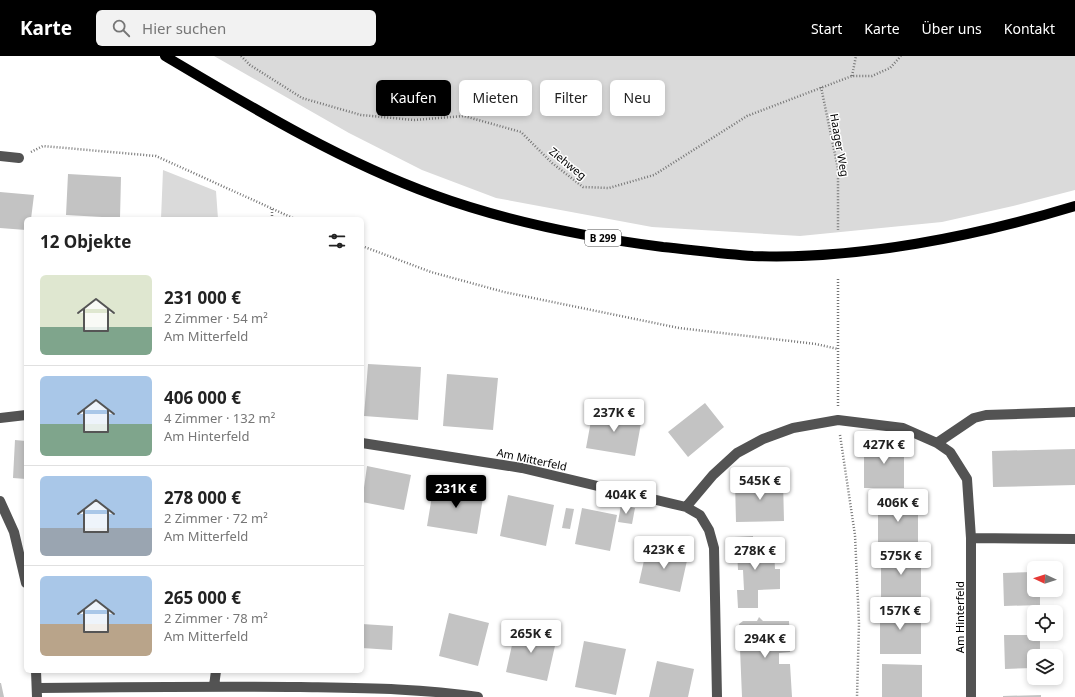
<!DOCTYPE html>
<html lang="de">
<head>
<meta charset="utf-8">
<style>
	body { margin:0; font-family:"Noto Sans",sans-serif; background:#f2f2f2; color:#222; height:100vh; display:flex; flex-direction:column; font-size:15px; white-space:nowrap }
	* { box-sizing:border-box; margin:0 }
	p { font-size:13px; color:#767676 }
	.icon { flex:none; width:22px; height:22px; fill:none; stroke:currentColor; stroke-width:2; stroke-linecap:round; stroke-linejoin:round }
	.map { position:relative; flex:1; overflow:hidden }
	.drawer { position:absolute; left:24px; top:161px; width:340px; height:456px; display:flex; flex-direction:column; background:#fff; border-radius:6px; box-shadow:0 2px 6px #0003 }
	.drawer>* { flex:none }
	.top-card { position:absolute; left:376px; top:24px; width:380px; height:36px; display:flex; gap:8px }
	.needle { width:26px; rotate:274deg }
	.controls { position:absolute; left:1027px; top:505px; display:grid; gap:8px }
	.controls a { display:grid; place-items:center; width:36px; height:36px; border-radius:6px; background:#fff; box-shadow:0 2px 6px #0003; font-size:20px }
	.price { position:absolute; translate:-50% -34px; padding:0 9px; border-radius:4px; background:#fff; color:#222; font-size:13px; line-height:26px; filter:drop-shadow(0 1px 2px #0008) }
	.price::after { content:''; position:absolute; left:50%; top:24px; width:12px; height:9px; margin-left:-6px; background:inherit; clip-path:polygon(0 0,100% 0,50% 100%) }
	.price.active { background:#000; color:#fff }
	ul { padding:0; list-style:none }
	li { display:flex; align-items:center; gap:12px; height:100px; padding:0 16px }
	li+li { border-top:1px solid #e0e0e0 }
	li span { display:grid; place-items:center; flex:none; width:112px; height:80px; border-radius:6px; color:#555 }
	li>.icon { margin-inline-start:auto }
	span .icon { width:48px; height:48px; fill:#fffc; stroke-width:1 }
	li b { font-size:17px }
	h2 { display:flex; justify-content:space-between; align-items:center; height:48px; padding:0 16px; font-size:17px }
	.pill { padding:0 14px; border-radius:6px; background:#fff; box-shadow:0 2px 6px #0003; font-size:14px; line-height:36px }
	.pill.active { background:#000; color:#fff }
	header { display:flex; align-items:center; gap:24px; box-sizing:border-box; height:56px; padding:0 20px; background:#000; color:#fff }
	header strong { font-size:19px }
	nav { display:flex; gap:22px; margin-inline-start:auto; font-size:14px }
	.search { width:280px; height:36px; background:#f2f2f2; display:flex; align-items:center; gap:10px; box-sizing:border-box; padding:0 14px; border-radius:6px; color:#767676; font-size:15px }
	.map>svg:first-child { display:block }
	.green { fill:#dadada }
	.building { fill:#c3c3c3 }
	.lines { fill:none; stroke-linecap:round; stroke-linejoin:round }
	.path { stroke:#757575; stroke-width:2.5; stroke-dasharray:1 2; stroke-linecap:butt }
	.minor { stroke:#535353; stroke-width:10 }
	.major { stroke:#000; stroke-width:10 }
	.labels { text-anchor:middle; dominant-baseline:central; stroke-width:3; stroke-linejoin:round; paint-order:stroke }
	.shield { fill:#fff; stroke:#4c4c4c; stroke-width:1 }
	.shield-label { font-size:10px; font-weight:bold; fill:#000 }
	.street-label { font-size:11px; fill:#000; stroke:#fff }
</style>
</head>
<body>
<header>
<strong>Karte</strong>
<div class="search"><svg class="icon" aria-label="search" viewBox="0 0 24 24"><circle cx="10" cy="10" r="6"/><path d="M15 15l6 6"/></svg>Hier suchen</div>
<nav><a>Start</a><a>Karte</a><a>Über uns</a><a>Kontakt</a></nav>
</header>
<div class="map">
<svg width="1075" height="641" viewBox="0 0 1075 641">
	<rect width="100%" height="100%" fill="#fff"/>
	<path class="green" d="M214,0h861v134l-62,16 -71,16 -142,14 -148,-9 -156,-29 -74,-28 -73,-37z
		M163,114l53,21 2,28h-57z"/>
	<path class="building" d="M68,118l53,3 -1,41 -54,-3z
		M0,136l34,3 -3,24h-5v11l-26,-2z
		M368,308l53,3 -3,53 -54,-4z
		M447,318l51,4 -5,52 -50,-4z
		M705,347l19,24 -36,30 -20,-25z
		M593,354l49,8 -7,38 -49,-8z
		M15,384l11,1v38l-13,-1z
		M864,386h40v46h-40z
		M1075,393v36l-82,2 -1,-36z
		M367,410l44,9 -7,35 -42,-8z
		M783,424l1,41 -48,1 -1,-41z
		M434,428l50,8 -7,42 -50,-8z
		M508,439l46,10 -8,41 -46,-10z
		M878,444l40,1v45h-40z
		M621,449l14,3 -3,16 -14,-2z
		M566,452l8,1 -4,20 -8,-1z
		M582,452l35,7 -7,36 -35,-7z
		M753,480v13h21l1,20h5v20l-22,1v18h-20l-1,-18h7l-1,-20h-5l-1,-20h-3v-13z
		M647,491l41,9 -8,36 -41,-9z
		M881,498h40v45h-40z
		M1034,516v18h6v15l-36,1 -1,-33z
		M880,552l41,1v45h-41z
		M449,557l40,10 -11,43 -39,-10z
		M759,561l4,4h26l1,31 -11,1v11h11l2,33h-50l-3,-73 4,-3h14z
		M362,568l31,2 -1,24 -30,-2z
		M516,571l41,10 -10,44 -41,-9z
		M1004,579h36v21h-6v12l-29,1z
		M584,585l42,8 -10,46 -41,-8z
		M657,605l37,8 -6,28h-39z
		M882,608l40,1v32h-40z
		M0,627h1l3,14h-4z
		M1041,639v2h-38v-1z"/>
	<g class="lines">
		<path class="path" d="M241,0l9,9 52,33 59,17 53,5 50,-4 57,16 31,31 31,24 26,1 45,-13 93,-59 105,-40h20l18,-8 11,-12
			M852,20l4,-20
			M821,31l17,82v61
			M31,96l12,-6 113,10 139,63
			M272,163v-10
			M362,190l69,26 73,20 175,36 137,16 22,5
			M838,350v-129
			M840,379l15,100 4,89 -2,73"/>
		<path class="minor" d="M0,100l19,2
			M0,362l26,-3
			M362,387l160,25 164,39 14,8 9,15 5,18 3,149
			M937,387l37,-25 12,-3 89,-3
			M0,445l14,31 12,51
			M686,451l27,-32 24,-22 26,-14 30,-11 45,-8 65,8 34,15 13,9 17,27 4,59v159
			M971,482l104,1
			M36,615l1,26
			M214,630l2,-15
			M37,632c88,-1 175,-2 263,-1 59,1 119,1 178,10"/>
		<path class="major" d="M165,0c86,51 175,105 269,139 74,27 151,42 229,52 30,3 60,7 90,9 105,4 223,-20 322,-50"/>
	</g>
	<g class="labels">
		<rect class="shield" x="585" y="174" width="36" height="16" rx="3"/>
		<g class="shield-label">
			<text x="603" y="182">B 299</text>
		</g>
		<g class="street-label">
			<text transform="translate(840 89) rotate(80)">Haager Weg</text>
			<text transform="translate(568 107) rotate(39)">Ziehweg</text>
			<text transform="translate(532 403) rotate(12)">Am Mitterfeld</text>
			<text transform="translate(959 561) rotate(-90)">Am Hinterfeld</text>
		</g>
	</g>
</svg>
<div class="controls">
<a><svg class="needle" viewBox="-14 -14 28 28"><path d="M0-13l5 13h-10z" fill="#e53935"/><path d="M0 13l5-13h-10z" fill="#767676"/></svg></a>
<a><svg class="icon" aria-label="locate" viewBox="0 0 24 24"><circle cx="12" cy="12" r="6"/><path d="M12 2v4M12 18v4M2 12h4M18 12h4"/></svg></a>
<a><svg class="icon" aria-label="layers" viewBox="0 0 24 24"><path d="M12 4l9 5-9 5-9-5zM3 14l9 5 9-5"/></svg></a>
</div>
<b class="price" style="left:614px;top:377px">237K €</b>
<b class="price" style="left:884px;top:409px">427K €</b>
<b class="price" style="left:760px;top:445px">545K €</b>
<b class="price active" style="left:456px;top:453px">231K €</b>
<b class="price" style="left:626px;top:459px">404K €</b>
<b class="price" style="left:898px;top:467px">406K €</b>
<b class="price" style="left:664px;top:514px">423K €</b>
<b class="price" style="left:755px;top:515px">278K €</b>
<b class="price" style="left:901px;top:520px">575K €</b>
<b class="price" style="left:900px;top:575px">157K €</b>
<b class="price" style="left:531px;top:598px">265K €</b>
<b class="price" style="left:765px;top:603px">294K €</b>
<div class="top-card">
<a class="pill active">Kaufen</a>
<a class="pill">Mieten</a>
<a class="pill">Filter</a>
<a class="pill">Neu</a>
</div>
<section class="drawer">
<h2>12 Objekte<svg class="icon" aria-label="filters" viewBox="0 0 24 24"><path d="M4 7h16M4 17h16"/><circle cx="9" cy="7" r="2"/><circle cx="15" cy="17" r="2"/></svg></h2>
<ul>
<li><span style="background:linear-gradient(#dfe7d0 65%,#7fa58c 0)"><svg class="icon" aria-label="home" viewBox="0 0 24 24"><path d="M3 11l9-7 9 7M6 9v11h12V9"/></svg></span><div><b>231 000 €</b><p>2 Zimmer · 54 m²</p><p>Am Mitterfeld</p></div></li>
<li><span style="background:linear-gradient(#a9c7e8 60%,#7fa58c 0)"><svg class="icon" aria-label="home" viewBox="0 0 24 24"><path d="M3 11l9-7 9 7M6 9v11h12V9"/></svg></span><div><b>406 000 €</b><p>4 Zimmer · 132 m²</p><p>Am Hinterfeld</p></div></li>
<li><span style="background:linear-gradient(#a9c7e8 65%,#9aa5b1 0)"><svg class="icon" aria-label="home" viewBox="0 0 24 24"><path d="M3 11l9-7 9 7M6 9v11h12V9"/></svg></span><div><b>278 000 €</b><p>2 Zimmer · 72 m²</p><p>Am Mitterfeld</p></div></li>
<li><span style="background:linear-gradient(#a9c7e8 60%,#b9a48a 0)"><svg class="icon" aria-label="home" viewBox="0 0 24 24"><path d="M3 11l9-7 9 7M6 9v11h12V9"/></svg></span><div><b>265 000 €</b><p>2 Zimmer · 78 m²</p><p>Am Mitterfeld</p></div></li>
</ul>
</section>
</div>
</body>
</html>
